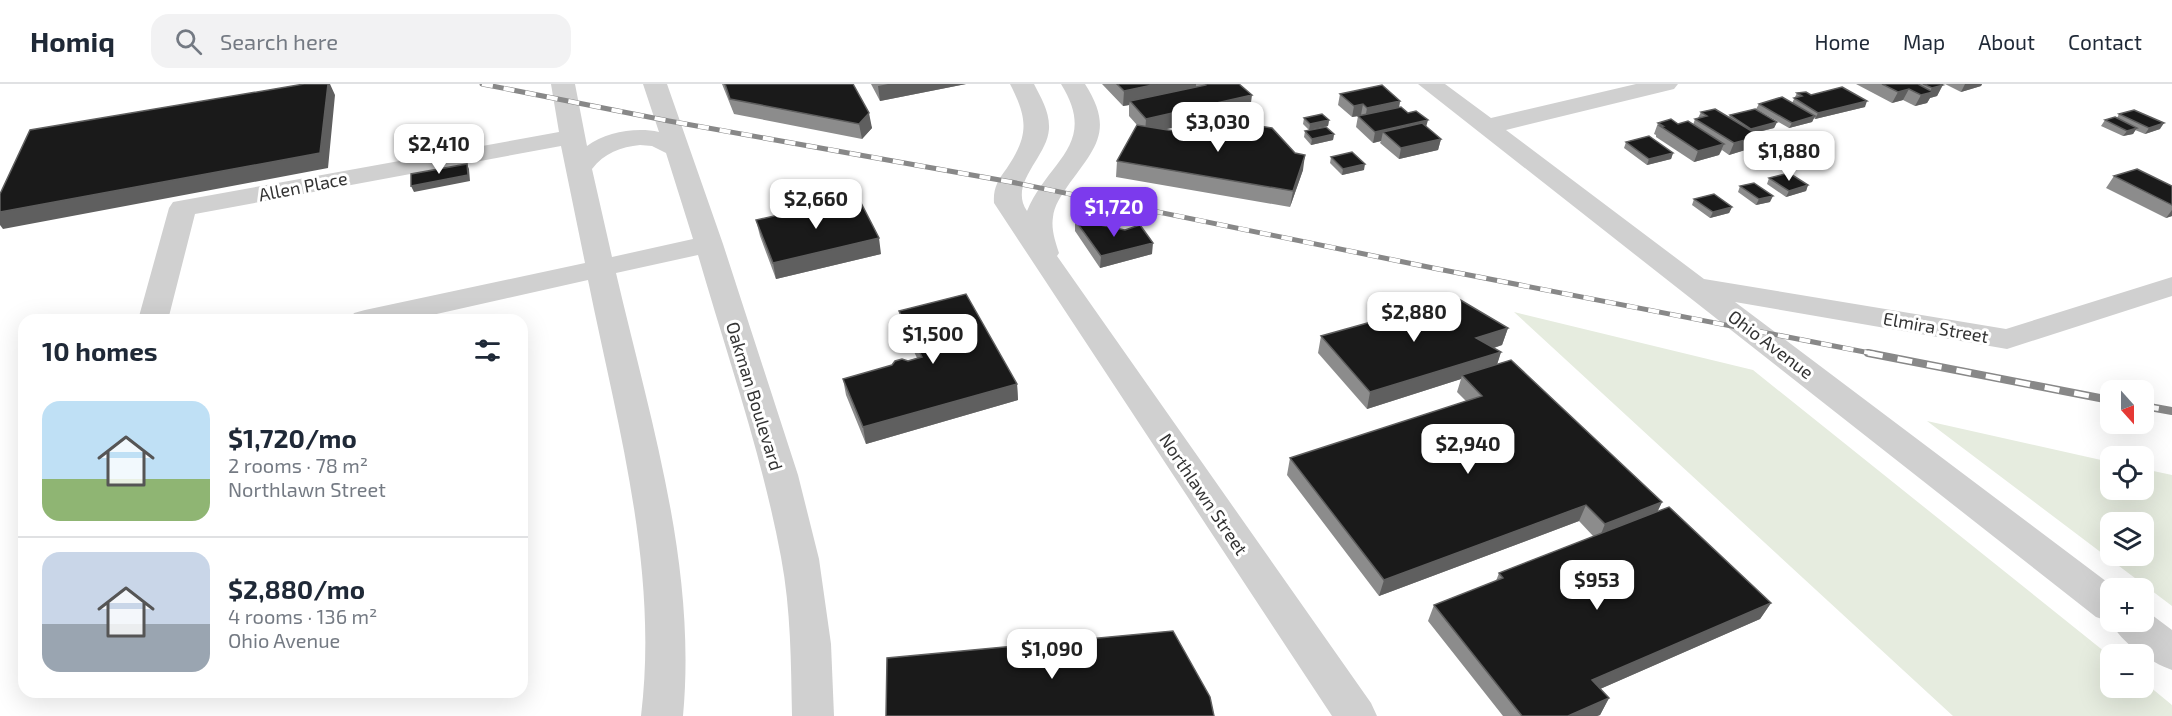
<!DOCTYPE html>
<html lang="en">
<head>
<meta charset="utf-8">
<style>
	body { margin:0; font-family:"Exo 2",sans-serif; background:#f2f2f3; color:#1f2937; height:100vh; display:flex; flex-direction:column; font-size:22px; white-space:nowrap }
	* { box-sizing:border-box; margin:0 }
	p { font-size:20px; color:#747a83 }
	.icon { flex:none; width:33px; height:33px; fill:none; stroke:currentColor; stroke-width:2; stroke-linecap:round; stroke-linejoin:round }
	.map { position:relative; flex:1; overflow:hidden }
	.sheet { position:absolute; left:18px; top:230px; width:510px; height:384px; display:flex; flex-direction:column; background:#fff; border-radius:18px; box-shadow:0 6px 24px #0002 }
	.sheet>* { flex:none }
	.needle { width:39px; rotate:159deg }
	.buttons { position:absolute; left:2100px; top:296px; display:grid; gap:12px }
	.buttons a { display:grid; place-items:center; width:54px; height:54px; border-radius:12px; background:#fff; box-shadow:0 6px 24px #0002; font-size:30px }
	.price { position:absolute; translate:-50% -51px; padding:0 14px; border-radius:12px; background:#fff; color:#222; font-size:20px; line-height:39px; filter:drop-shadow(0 2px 3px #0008) }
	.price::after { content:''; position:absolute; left:50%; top:36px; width:18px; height:14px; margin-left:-9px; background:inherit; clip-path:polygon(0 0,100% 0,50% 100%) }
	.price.current { background:#7c3aed; color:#fff }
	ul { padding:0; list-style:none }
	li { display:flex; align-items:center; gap:18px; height:150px; padding:0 24px }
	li+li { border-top:2px solid #e0e1e3 }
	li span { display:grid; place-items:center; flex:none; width:168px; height:120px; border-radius:18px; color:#555 }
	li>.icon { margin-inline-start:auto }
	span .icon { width:72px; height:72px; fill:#fffc; stroke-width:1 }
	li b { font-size:26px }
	h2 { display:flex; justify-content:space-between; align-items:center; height:72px; padding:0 24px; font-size:26px }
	header { display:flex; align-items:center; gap:36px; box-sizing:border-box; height:84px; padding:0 30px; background:#fff; border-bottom:2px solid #e0e1e3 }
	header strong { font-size:28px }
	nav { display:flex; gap:33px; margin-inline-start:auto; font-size:21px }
	.search { width:420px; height:54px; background:#f2f2f3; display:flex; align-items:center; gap:15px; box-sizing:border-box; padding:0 21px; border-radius:18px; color:#747a83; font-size:22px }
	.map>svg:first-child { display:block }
	.green { fill:#e6ecdf; fill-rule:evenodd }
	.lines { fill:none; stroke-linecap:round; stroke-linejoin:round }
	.minor { fill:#d0d0d0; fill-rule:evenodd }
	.rail-far1-casing { stroke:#888; stroke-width:5 }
	.rail-casing { stroke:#888; stroke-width:8 }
	.rail-far1 { stroke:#fff; stroke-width:4; stroke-dasharray:11; stroke-linecap:butt }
	.rail { stroke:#fff; stroke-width:5; stroke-dasharray:15; stroke-linecap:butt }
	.wall { fill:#8c8c8c; fill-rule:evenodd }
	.shaded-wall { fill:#5f5f5f }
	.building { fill:#1a1a1a; stroke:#5f5f5f; stroke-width:1.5 }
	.labels { text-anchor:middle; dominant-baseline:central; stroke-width:6; stroke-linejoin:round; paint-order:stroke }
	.street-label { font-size:18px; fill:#333; stroke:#fff }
</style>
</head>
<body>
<header>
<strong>Homiq</strong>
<div class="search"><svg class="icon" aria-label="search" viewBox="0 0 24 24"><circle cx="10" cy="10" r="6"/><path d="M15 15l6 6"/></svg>Search here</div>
<nav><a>Home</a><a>Map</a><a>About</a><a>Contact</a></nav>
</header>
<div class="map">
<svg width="2172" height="632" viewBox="0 0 2172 632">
	<rect width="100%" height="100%" fill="#fff"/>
	<path class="green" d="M1514,228l239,58 357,286v31h34v-5l28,23v11h-219z
		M1927,337l183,41v27h34v-20l28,6v131zM2110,438h34v33h-34z"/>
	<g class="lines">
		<path class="minor" d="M551,0h24l12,62c19,-14 49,-19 72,-14l-16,-48h24l56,160 75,231 21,84 12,85 3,72h-42c-1,-53 -1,-106 -11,-159 -19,-102 -54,-202 -83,-302l-82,18c34,146 81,292 67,443h-42c18,-148 -24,-292 -53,-436l-178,40h-60l4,-7 11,-3 220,-47 -24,-117 -366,68 -27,106h-30l31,-112 4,-6 386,-70zM640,61l12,1 14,7 27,86 -81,18 -20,-88c12,-16 29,-22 48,-24z
			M1010,0h24c7,14 16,28 15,45 -2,29 -41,54 -22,82 21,-51 72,-66 34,-127h24c30,47 10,64 -18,103 -6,9 -13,19 -14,30 -2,12 2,24 6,36l-2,3 314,447 6,13h-45l-338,-513c-1,-15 4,-23 13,-35 22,-33 21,-49 3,-84z
			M1418,0h27l46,34 145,-34h42l-4,5 -168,41 198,149 302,50 166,-52v19l-165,53 -272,-47 380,286h-5v33h34v-12l28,21v40c-22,-8 -51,-27 -61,-48l-15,-5z"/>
		<defs>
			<path id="rail-far1" d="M482,0l187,37 342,61 427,87 437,85"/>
			<path id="rail" d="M1868,269l242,47
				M2144,322l28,5"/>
		</defs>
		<use href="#rail-far1" class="rail-far1-casing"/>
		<use href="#rail" class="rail-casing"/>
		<use href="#rail-far1" class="rail-far1"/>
		<use href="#rail" class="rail"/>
	</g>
	<path class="wall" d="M722,0h131l19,44 -10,11 -128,-25z
		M871,0h95l-86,17z
		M1102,0h137l11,26 -36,8 89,52 -13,37 -174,-30 1,-16 20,-36 -8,-9v-11l-6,1zM1191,40l-5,9 -20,-4z
		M1856,0h87v1l-6,11 -7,2 -3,5 -12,3 -12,-6 -11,3z
		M1945,0h37l-1,2 -20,6z
		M1797,9l14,2 54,12 -50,12 -1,-1 -2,4 -23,6 -33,-19 3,-5 33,-1z
		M1340,10l60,7 -1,7 27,19 15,12 -3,11 -39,9 -19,-16 1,-2 -8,2 -17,-16 2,-11h4l-10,1 -14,-12z
		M1701,28l28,5 1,-2 47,7 -3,6 -19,5 5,3 -5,11 -26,8 -7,-5 -3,5 -25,7 -38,-25v-2l-2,-1 4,-11 35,2 2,-6 3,-1z
		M2119,30l41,15 -15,5 -10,-4 -2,4 -10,2 -22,-10 4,-6 12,-2z
		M1304,34l25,2 -1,6 -19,4 -6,-6z
		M1305,47l29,3 -1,6 -22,5 -7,-8z
		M1626,58l47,11 -2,6 -24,6 -23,-17z
		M1331,73l33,13 -22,5 -12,-12z
		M2114,92l58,10v30l-6,2 -60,-30z
		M1769,94l39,7 -2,6 -20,6 -19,-13z
		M1740,102l30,16 -14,3 -18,-13z
		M1694,115l38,8 -3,6 -19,5 -18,-13z
		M756,136l125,34 -105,25 -16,-43z
		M1075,136l77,34 -52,14 -25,-37z
		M899,227l118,73 1,16 -152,44 -20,-49 -3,-16 74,-21 -15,-31z
		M1508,244l-6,17 -8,3 7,4 -4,12 165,138 -5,10 114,91 -11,16 -160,70 9,9 -9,17 -3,1h-94l-75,-95 6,-16 62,-24 3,-8 95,-36 -15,-16 -200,75 -92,-121 3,-17 176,-57 -9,-9 4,-13 -94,30 -49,-56 3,-17z"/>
	<path class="shaded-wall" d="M328,0h2l5,11 -7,73 -325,61 -3,-4v-13z
		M888,0h78l-86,17 -2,-15z
		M1157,0h39v6l-66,11 -1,4 -6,1 1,-15z
		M1934,0h9l-6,12 -7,2 -3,5 -12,3 6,-11 8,-2z
		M1965,0h17l-1,2 -20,6z
		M1909,5l-6,11 -11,3 6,-11z
		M1252,11l-2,15 -105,24 1,-15z
		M1400,17l-2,11 -33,7 2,-11z
		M1867,17l-2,6 -50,12 3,-6z
		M1363,20l-2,11 -9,2 2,-11z
		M869,29l3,15 -10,11 -3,-15z
		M1815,32l-3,6 -23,6 3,-5z
		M1329,36l-1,6 -19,4 1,-6z
		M1428,36l-3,11 -42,1 -2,9 -8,2 2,-11z
		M1777,38l-3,6 -25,6 2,-5z
		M2164,39l-4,6 -15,5 4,-6z
		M2137,44l-4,6 -10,2 4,-5z
		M1334,50l-1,6 -22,5 1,-6z
		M1760,52l-5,11 -26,8 5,-12z
		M1441,55l-3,11 -39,9 2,-11z
		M1724,60l-5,11 -25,7 4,-11z
		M1673,69l-2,6 -24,6 2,-6z
		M1305,71l-2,15 -13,37 3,-16z
		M467,80l2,5 1,12 -56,11 -3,-6z
		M1365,80l-1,6 -22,5 1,-6z
		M1808,101l-2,6 -20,6 3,-6z
		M1773,112l-3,6 -14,3 3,-6z
		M1732,123l-3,6 -19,5 3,-6z
		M2172,126v6l-6,2z
		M879,154l2,16 -105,25 -3,-16z
		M1153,159l-1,11 -52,14 1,-12z
		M1508,244l-6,17 -30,10 4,-17z
		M1501,268l-5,16 -34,7 -1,4 -94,30 3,-17z
		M1017,300l1,16 -152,44 -3,-17z
		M1662,418l-8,17 -56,22 7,-17z
		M1586,421l-7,16 -200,75 5,-16z
		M1771,519l-11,16 -176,77 8,-16z
		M1609,614l-9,17 -3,1h-29z"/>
	<path class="building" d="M304,0h24l-8,69 -320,59v-18l30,-64z
		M725,0h128l16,29 -10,11 -129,-25z
		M1117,0h40l-33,7z
		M1206,0h33l13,11 -106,24 -16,-18 76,-16z
		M1882,0h36l15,8 -12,3 -12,-6 -11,3z
		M1923,0h17l3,1 -11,3z
		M1382,1l18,16 -33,7 -4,-4 -9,2 -14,-12z
		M1842,3l25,14 -49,12 -24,-15 8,-2 -5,-3 9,-1 5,3z
		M1782,13l33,19 -23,7 -33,-19z
		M1401,23l7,6 8,-2 12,9 -53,12 -17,-16z
		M1715,25l45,27 -26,7 -39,-24 12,-3 -6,-4z
		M1755,25l22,13 -26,7 -21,-14z
		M2134,26l30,13 -15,5 -30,-14z
		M1322,30l7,6 -19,4 -6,-6z
		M1195,32l77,12 23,25 10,2 -12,36 -176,-30 20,-36 49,8z
		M2115,33l22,11 -10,3 -22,-11z
		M1671,35l7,5 10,-3 36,23 -26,7 -38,-25h3l-5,-3z
		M1422,39l19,16 -40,9 -18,-16z
		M1326,43l8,7 -22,5 -7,-8z
		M1649,52l24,17 -24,6 -23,-17z
		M1352,68l13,12 -22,5 -12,-12z
		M467,80l1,11 -57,11v-12z
		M2137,85l35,17v19l-58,-29z
		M1789,89l19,12 -19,6 -20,-13z
		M1754,99l19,13 -14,3 -19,-13z
		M1714,110l18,13 -19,5 -19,-13z
		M858,113l21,41 -106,25 -17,-43z
		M1075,136l50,10 15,-5 13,18 -52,13z
		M966,210l51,90 -154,43 -20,-48 49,-14 3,-4 7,-2 6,2 14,-4 -23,-46z
		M1457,214l51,30 -32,10 25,14 -131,40 -49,-56z
		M1511,276l151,142 -57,22 -19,-19 -202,75 -94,-122 192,-62 -20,-21z
		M1669,423l102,96 -179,77 17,18 -41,18h-46l-88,-111 69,-27 -4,-5z
		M1173,547l37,66 4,19h-328l1,-58z"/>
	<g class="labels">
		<g class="street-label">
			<text transform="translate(303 102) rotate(-11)">Allen Place</text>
			<text transform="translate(1936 243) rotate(10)">Elmira Street</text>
			<text transform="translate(1771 260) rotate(37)">Ohio Avenue</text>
			<text transform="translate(755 312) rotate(73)">Oakman Boulevard</text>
			<text transform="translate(1204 410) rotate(56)">Northlawn Street</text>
		</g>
	</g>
</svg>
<div class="buttons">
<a><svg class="needle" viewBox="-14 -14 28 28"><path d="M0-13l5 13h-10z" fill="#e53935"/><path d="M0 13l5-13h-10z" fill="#747a83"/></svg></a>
<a><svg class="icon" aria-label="locate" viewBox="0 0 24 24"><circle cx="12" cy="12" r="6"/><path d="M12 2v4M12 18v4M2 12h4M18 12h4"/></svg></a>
<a><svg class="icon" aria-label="layers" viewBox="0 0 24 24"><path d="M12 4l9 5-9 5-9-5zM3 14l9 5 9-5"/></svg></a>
<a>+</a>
<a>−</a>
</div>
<b class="price" style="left:1218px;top:69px">$3,030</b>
<b class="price" style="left:439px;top:91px">$2,410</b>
<b class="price" style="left:1789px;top:98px">$1,880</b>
<b class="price" style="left:816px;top:146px">$2,660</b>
<b class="price current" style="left:1114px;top:154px">$1,720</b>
<b class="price" style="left:1414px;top:259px">$2,880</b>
<b class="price" style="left:933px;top:281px">$1,500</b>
<b class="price" style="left:1468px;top:391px">$2,940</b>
<b class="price" style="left:1597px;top:527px">$953</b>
<b class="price" style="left:1052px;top:596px">$1,090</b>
<section class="sheet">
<h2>10 homes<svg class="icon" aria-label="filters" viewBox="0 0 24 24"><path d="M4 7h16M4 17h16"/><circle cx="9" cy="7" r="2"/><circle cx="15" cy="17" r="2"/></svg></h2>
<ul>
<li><span style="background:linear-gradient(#bfe0f5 65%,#8fb573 0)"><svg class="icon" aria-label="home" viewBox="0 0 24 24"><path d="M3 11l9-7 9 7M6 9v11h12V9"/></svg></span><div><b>$1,720/mo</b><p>2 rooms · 78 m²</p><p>Northlawn Street</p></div></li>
<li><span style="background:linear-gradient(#c9d6e8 60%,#9aa5b1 0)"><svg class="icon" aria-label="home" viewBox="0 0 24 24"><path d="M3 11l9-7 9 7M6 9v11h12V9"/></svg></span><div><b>$2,880/mo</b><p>4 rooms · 136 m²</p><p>Ohio Avenue</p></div></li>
</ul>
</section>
</div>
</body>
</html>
